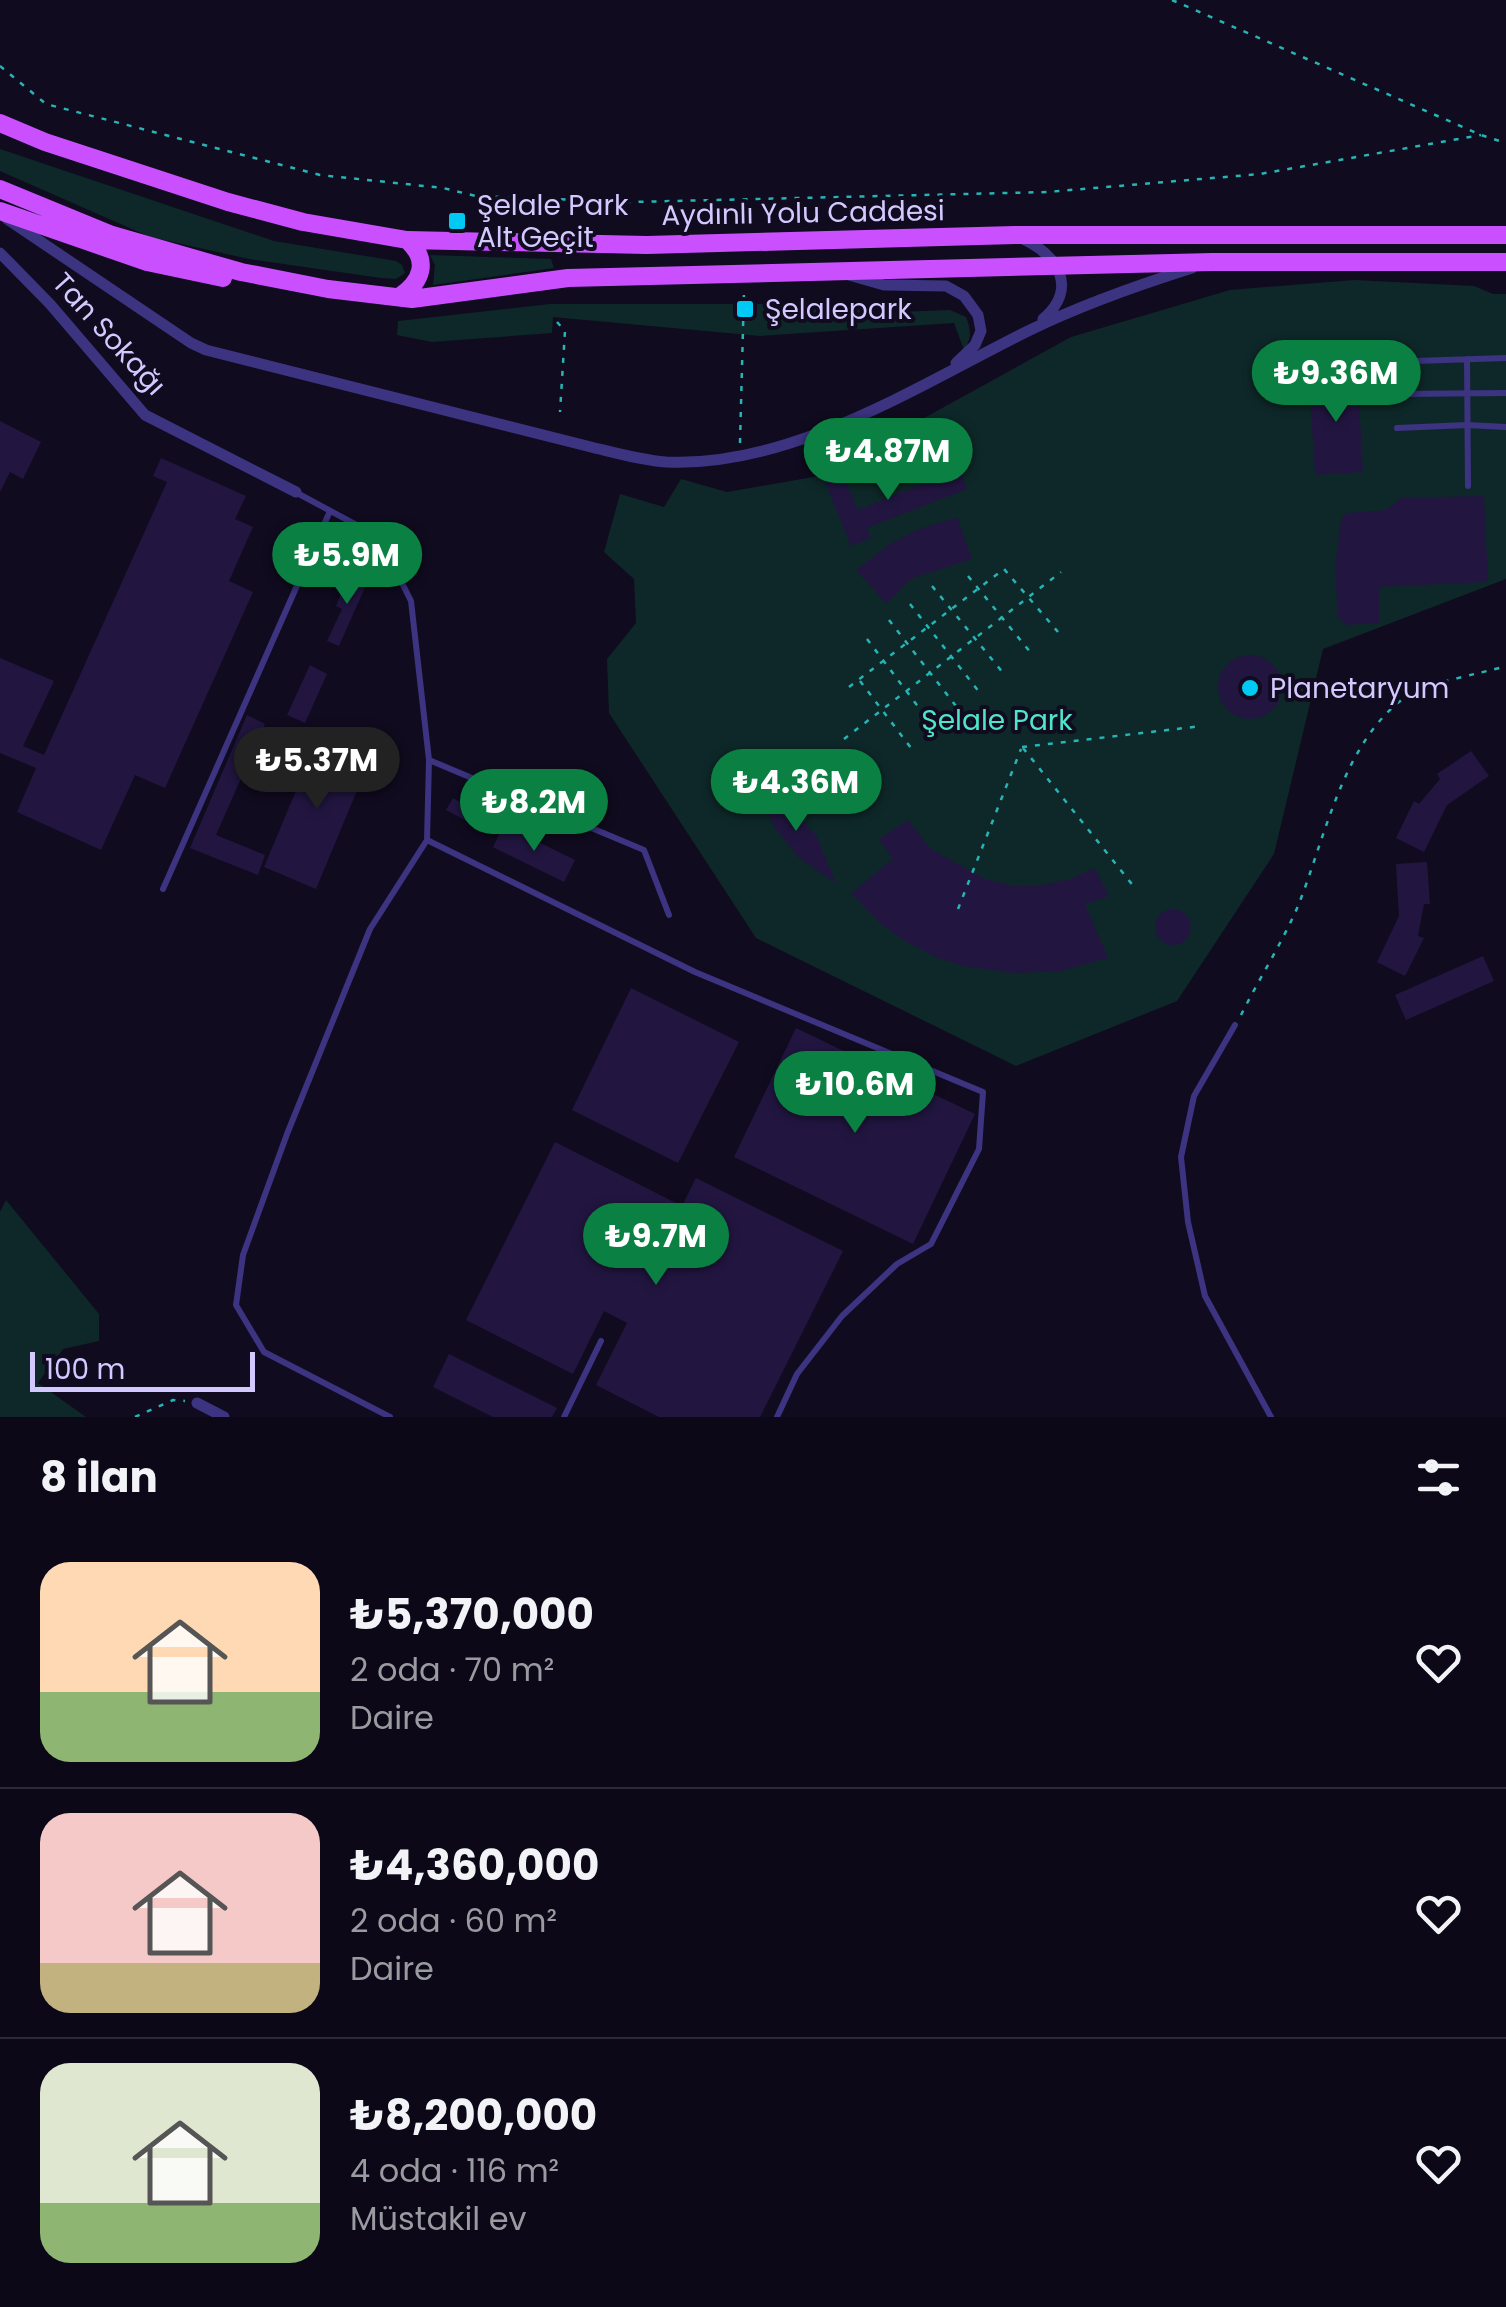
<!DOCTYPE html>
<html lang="tr">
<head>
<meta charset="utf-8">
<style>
	body { margin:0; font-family:Poppins,sans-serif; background:#1a1624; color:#f1f3f6; height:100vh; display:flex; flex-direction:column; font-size:38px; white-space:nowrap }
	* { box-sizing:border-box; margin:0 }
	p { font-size:32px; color:#9a9aa1 }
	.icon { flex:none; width:55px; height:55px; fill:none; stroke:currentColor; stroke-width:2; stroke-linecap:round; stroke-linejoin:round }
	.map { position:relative; height:1417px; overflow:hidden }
	.panel { display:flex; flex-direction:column; background:#0c0817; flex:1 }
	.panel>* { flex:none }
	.scale { position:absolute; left:30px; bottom:25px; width:225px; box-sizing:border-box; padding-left:10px; border:5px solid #d3c9ff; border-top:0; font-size:28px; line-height:35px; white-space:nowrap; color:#d3c9ff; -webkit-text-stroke:8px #100b1f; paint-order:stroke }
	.price { position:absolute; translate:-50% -85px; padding:0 22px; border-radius:35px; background:#0b8043; color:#fff; font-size:32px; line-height:65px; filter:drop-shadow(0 2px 5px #0008) }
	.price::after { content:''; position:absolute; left:50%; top:60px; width:30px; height:22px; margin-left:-15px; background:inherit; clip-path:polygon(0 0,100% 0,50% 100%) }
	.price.active { background:#222; color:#fff }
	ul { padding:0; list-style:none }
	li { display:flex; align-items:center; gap:30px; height:250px; padding:0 40px }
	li+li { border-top:2px solid #2c2936 }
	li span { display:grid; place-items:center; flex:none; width:280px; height:200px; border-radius:30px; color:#555 }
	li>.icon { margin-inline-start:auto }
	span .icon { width:120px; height:120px; fill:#fffc; stroke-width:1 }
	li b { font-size:42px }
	h2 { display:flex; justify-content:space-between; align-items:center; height:120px; padding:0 40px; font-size:42px }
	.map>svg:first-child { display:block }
	.green { fill:#0e2829 }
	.building { fill:#221641 }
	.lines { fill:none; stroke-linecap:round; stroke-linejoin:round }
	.path { stroke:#27b4b5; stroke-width:2.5; stroke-dasharray:5 8; stroke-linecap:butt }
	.service { stroke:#3c3381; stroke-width:6 }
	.minor { stroke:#3c3381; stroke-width:11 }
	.primary { stroke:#ca50ff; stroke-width:18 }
	.poi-dot { fill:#00caf4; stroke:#100b1f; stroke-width:4 }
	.labels { text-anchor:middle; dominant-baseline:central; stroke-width:8; stroke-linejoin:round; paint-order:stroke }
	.poi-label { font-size:28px; fill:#d3c9ff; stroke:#100b1f; text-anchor:start }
	.street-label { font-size:28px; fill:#d3c9ff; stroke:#100b1f }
	.park-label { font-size:28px; fill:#4fe5ca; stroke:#100b1f }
</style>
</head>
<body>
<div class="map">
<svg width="1506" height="1417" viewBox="0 0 1506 1417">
	<rect width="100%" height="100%" fill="#100b1f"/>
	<path class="green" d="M0,149l274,92 122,20 6,4 3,8 -9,6 -15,-1 -132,-19 -99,-22 -150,-66z
		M430,255l121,4 3,9 -121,17 2,-20z
		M1354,280l120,6 19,8h13v285l-183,70 -49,205 -97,147 -161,65 -260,-128 -147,-225 -2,-54 29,-36 -2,-44 -30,-27 16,-58 44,13 17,-28 46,13 92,-16 252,-139 159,-47z
		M550,304h299l23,9 78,-3 16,7c5,13 6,21 -2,33l-10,-27 -194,13 -207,-19 -1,16 -120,9 -35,-7 1,-14z
		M6,1200l93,114v27l-36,8 -25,34 48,34h-86v-205z"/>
	<path class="building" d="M1350,375l8,9 5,88 -48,3 -6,-98z
		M0,421l41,21 -18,37 -13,-7 -10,20z
		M161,458l85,38 -11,23 18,8 -24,54 24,11 -88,196 -30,-13 -34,75 -84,-38 19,-44 -36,-15v-95l54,23 -31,65 21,9 123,-273 -14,-6z
		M959,469l8,20 -100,39 4,10 -20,8 -26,-64 18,-7 15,35z
		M1484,496l4,86 -109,5v36l-32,2 -9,-8 -3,-51 6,-45 5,-8 40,-3 15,-12z
		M957,517l15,42 -59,19 -27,25 -30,-33 34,-26 27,-14z
		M349,574l18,9 -28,63 -12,-5 15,-32 -6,-3z
		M1218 687a32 32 0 1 1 64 0a32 32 0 1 1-64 0Z
		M310,665l17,9 -22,49 -18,-8z
		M247,715l18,9 -49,111 49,20 -7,20 -68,-27z
		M319,736l52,21 -55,132 -52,-22z
		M1471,751l18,25 -42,29 -23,47 -28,-14 18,-37 5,3 21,-25 -3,-5z
		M756,787l35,19 26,31 19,46 -37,-25 -24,-30z
		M453,798l27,15 -6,12 -28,-15z
		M908,820l23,29 54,30 29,7 29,-1 28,-6 24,-11 14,28 -24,8 23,54 -47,13 -46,2 -53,-7 -26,-9 -33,-17 -22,-16 -30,-31 42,-34 -14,-20z
		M504,825l71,35 -11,22 -71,-35z
		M1427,862l3,42h-6l-6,32 6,2 -19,38 -28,-14 22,-46 -3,-52z
		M1155 927a18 18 0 1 1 36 0a18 18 0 1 1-36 0Z
		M1483,956l11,25 -88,39 -11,-25z
		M631,988l108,54 -61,121 -106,-53z
		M796,1028l179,86 -62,130 -179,-87z
		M555,1142l127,64 14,-28 147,73 -83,166h-101l-63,-32 31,-62 -23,-12 -31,63 -107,-54z
		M449,1354l108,54 -5,9h-59l-60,-30z"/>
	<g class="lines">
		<path class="path" d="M1172,0l309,135 25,8
			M0,66l46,38 274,71 123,13 33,8 155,6 416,-10 213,-18 221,-39
			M453,226l1,-9
			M557,322l8,9 -5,81
			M740,443l4,-152
			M968,576l63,77
			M932,586l72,88
			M910,604l70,89
			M889,620l70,90
			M867,639l68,90
			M860,681l51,67
			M849,687l155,-118 54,63
			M844,739l217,-167
			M1022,747l180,-21
			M1023,748l112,140
			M958,909l63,-160
			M1241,1015c18,-36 41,-72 57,-109 27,-67 44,-162 106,-208 20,-15 76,-24 102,-32
			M135,1417l38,-17 12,1"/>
		<path class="service" d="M1467,359l1,127
			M1384,362l122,-4
			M1398,394l108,-1
			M1397,428l70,-3 39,2
			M297,493l82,44 32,64 18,159 215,90 25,65
			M427,840l268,132 288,120 -4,57 -48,95 -34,20 -55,52 -45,58 -20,43
			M163,889l167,-378
			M1235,1025l-41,71 -13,61 7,65 17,74 66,121
			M390,1417l-126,-65 -28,-47 7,-50 44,-121 83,-205 57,-89 2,-80
			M564,1417l37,-76"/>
		<path class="minor" d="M7,219l184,124 15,7 385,97c25,6 49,13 75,15 126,6 253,-77 362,-131 53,-26 107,-45 164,-63
			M1021,238c37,17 58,50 22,81
			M0,253l50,51 95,111 151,77
			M849,275l35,10 62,1 18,10 14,19 3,16 -6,14 -19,18
			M197,1403l27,14"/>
		<path class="primary" d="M0,123l45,19 183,60 75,20 104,18 240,5 368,-10h491
			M0,189l112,46 129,37 87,17 84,10 156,-21 644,-16h294
			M0,211l147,51 76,16
			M399,297c23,-15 31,-37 8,-57"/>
	</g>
	<g class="poi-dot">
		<rect x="447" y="211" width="20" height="20" rx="5"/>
		<rect x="735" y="299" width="20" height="20" rx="5"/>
		<circle cx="1250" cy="688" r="10"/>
	</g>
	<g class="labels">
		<g class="poi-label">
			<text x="477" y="205">Şelale Park<tspan x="477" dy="32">Alt Geçit</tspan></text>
			<text x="765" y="309">Şelalepark</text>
			<text x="1270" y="688">Planetaryum</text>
		</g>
		<g class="street-label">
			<text transform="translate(803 213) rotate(-1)">Aydınlı Yolu Caddesi</text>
			<text transform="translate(109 334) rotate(48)">Tan Sokağı</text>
		</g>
		<g class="park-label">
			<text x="997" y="720">Şelale Park</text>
		</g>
	</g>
</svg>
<div class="scale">100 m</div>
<b class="price" style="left:1336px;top:425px">₺9.36M</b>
<b class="price" style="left:888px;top:503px">₺4.87M</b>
<b class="price" style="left:347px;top:607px">₺5.9M</b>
<b class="price active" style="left:317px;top:812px">₺5.37M</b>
<b class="price" style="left:796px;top:834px">₺4.36M</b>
<b class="price" style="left:534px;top:854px">₺8.2M</b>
<b class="price" style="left:855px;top:1136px">₺10.6M</b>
<b class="price" style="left:656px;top:1288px">₺9.7M</b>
</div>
<section class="panel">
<h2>8 ilan<svg class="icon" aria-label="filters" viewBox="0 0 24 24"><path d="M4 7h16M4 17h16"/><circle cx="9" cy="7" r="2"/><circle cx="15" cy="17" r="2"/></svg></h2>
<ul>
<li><span style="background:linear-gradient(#ffd9b3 65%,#8fb573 0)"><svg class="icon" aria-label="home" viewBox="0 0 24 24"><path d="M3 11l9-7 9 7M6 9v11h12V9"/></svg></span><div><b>₺5,370,000</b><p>2 oda · 70 m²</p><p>Daire</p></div><svg class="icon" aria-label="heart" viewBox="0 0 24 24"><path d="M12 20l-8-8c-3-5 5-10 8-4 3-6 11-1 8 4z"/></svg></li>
<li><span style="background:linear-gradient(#f6c9c9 75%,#c2b280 0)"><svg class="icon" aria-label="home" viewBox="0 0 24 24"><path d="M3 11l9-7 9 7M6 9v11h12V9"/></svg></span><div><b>₺4,360,000</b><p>2 oda · 60 m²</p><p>Daire</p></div><svg class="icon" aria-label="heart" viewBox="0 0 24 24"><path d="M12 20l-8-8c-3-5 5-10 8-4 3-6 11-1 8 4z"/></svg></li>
<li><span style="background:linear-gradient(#dfe7d0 70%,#8fb573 0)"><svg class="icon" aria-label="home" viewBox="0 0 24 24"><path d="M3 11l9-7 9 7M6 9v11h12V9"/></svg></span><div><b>₺8,200,000</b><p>4 oda · 116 m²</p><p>Müstakil ev</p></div><svg class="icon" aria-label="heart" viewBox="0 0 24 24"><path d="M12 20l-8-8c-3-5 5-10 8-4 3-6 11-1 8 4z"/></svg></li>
</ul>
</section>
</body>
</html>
